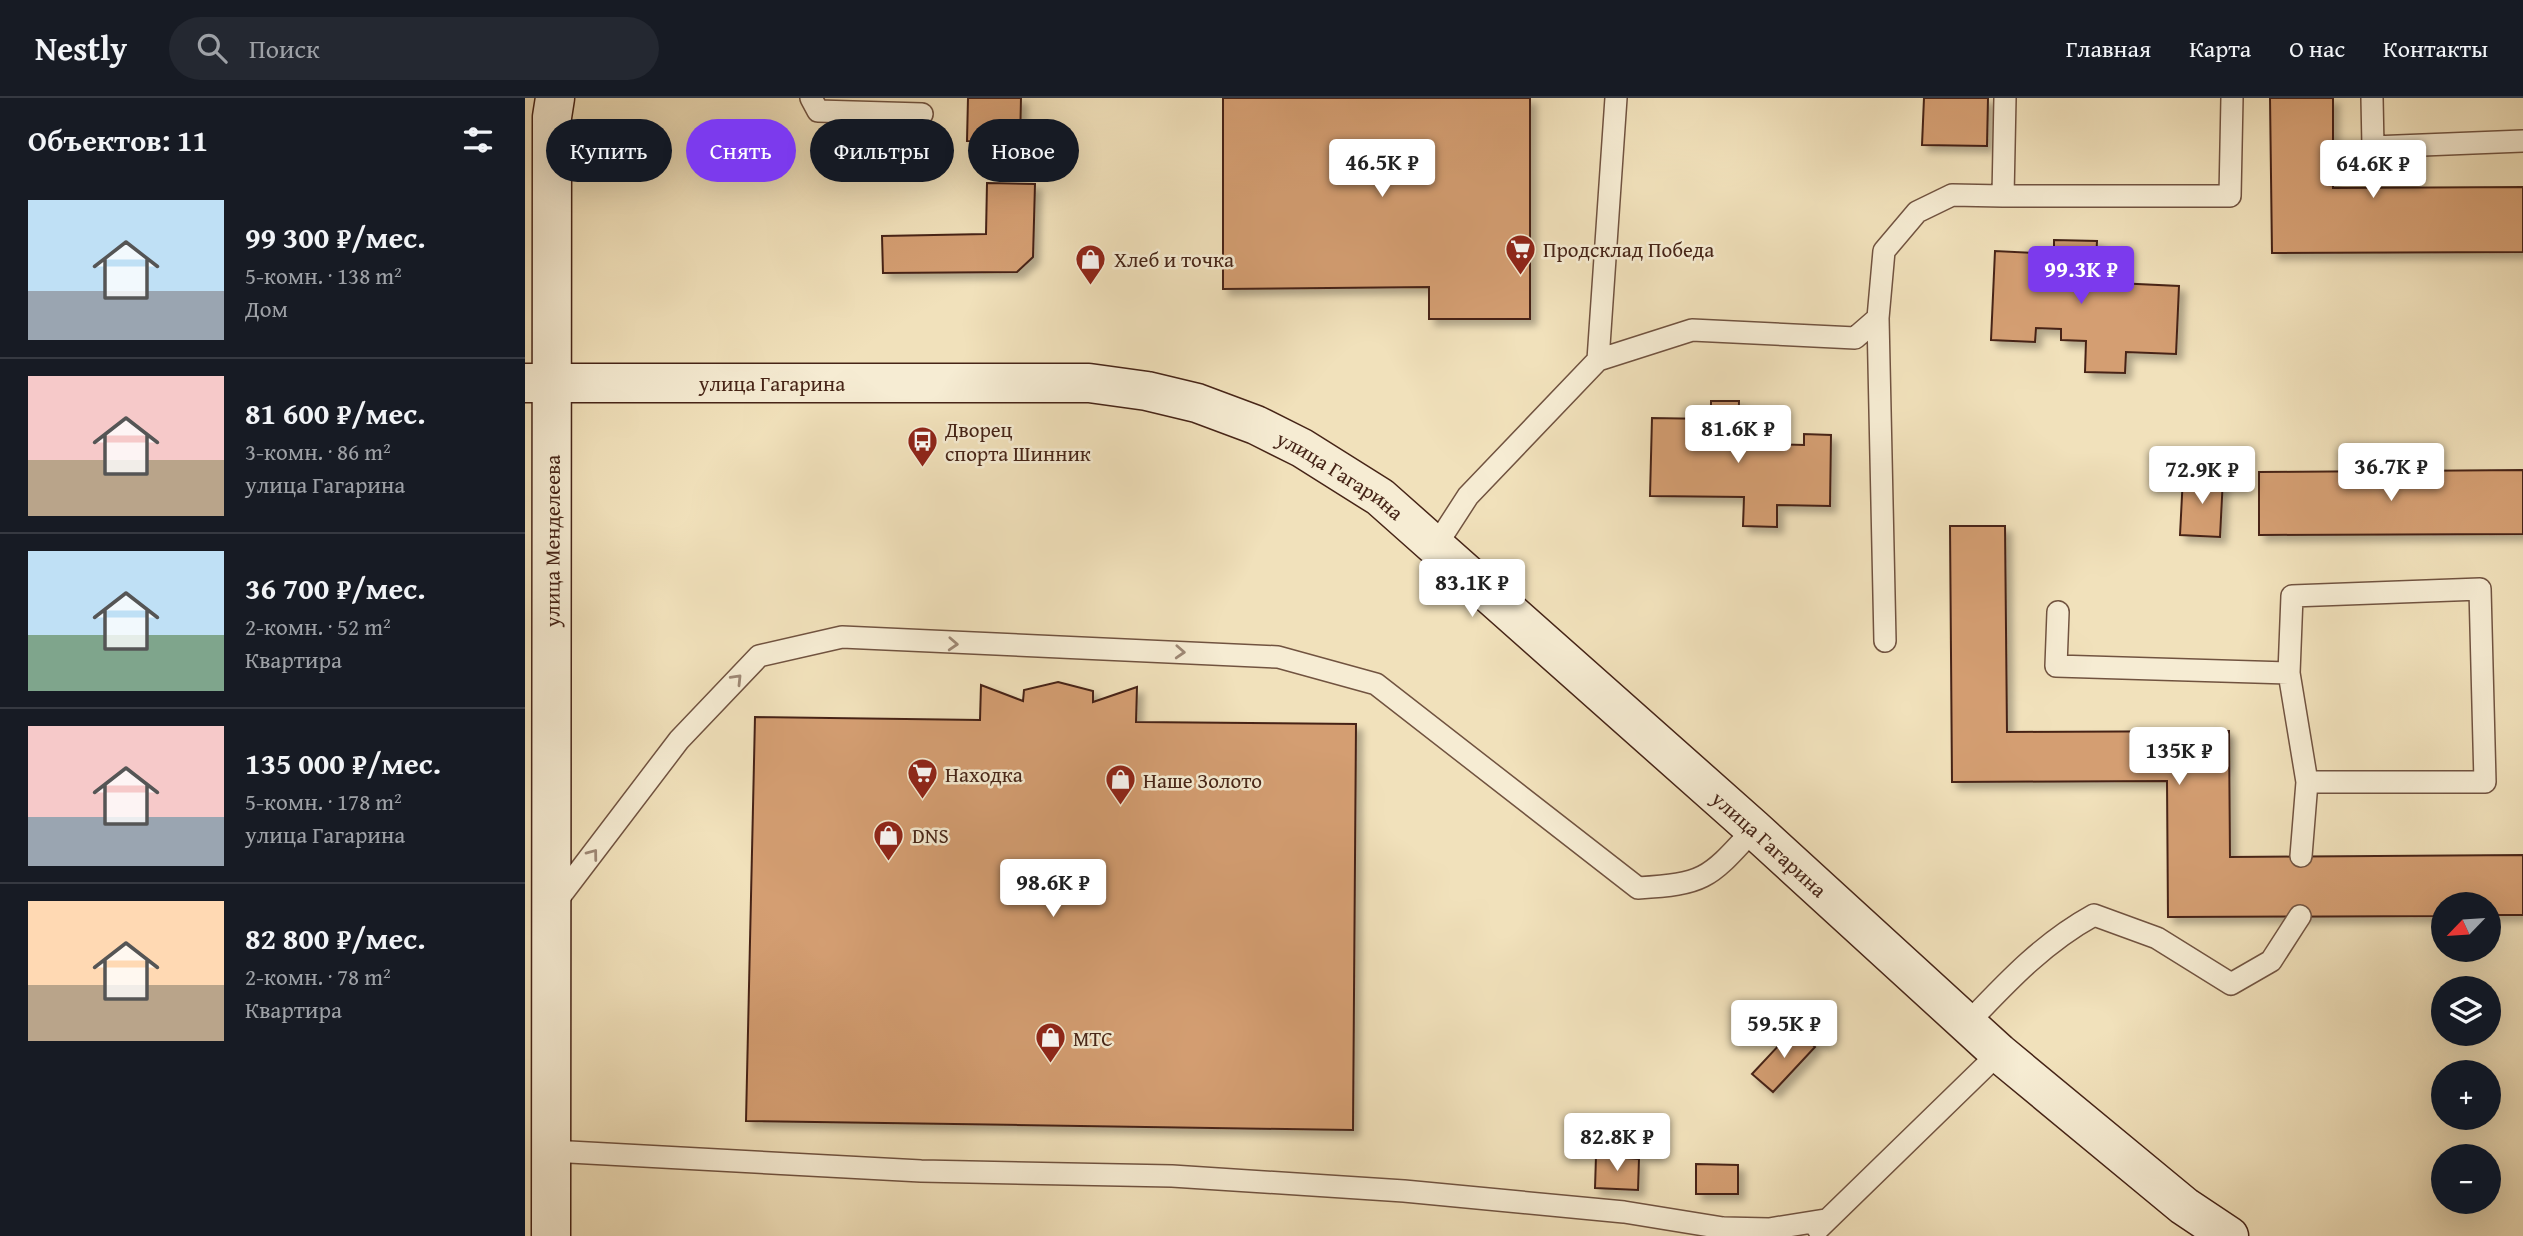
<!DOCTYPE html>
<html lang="ru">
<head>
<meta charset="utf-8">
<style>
	body { margin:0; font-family:"Gentium Book Plus",serif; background:#242831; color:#f1f3f6; height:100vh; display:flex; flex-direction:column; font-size:26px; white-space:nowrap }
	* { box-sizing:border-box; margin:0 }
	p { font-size:23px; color:#9ea1a6 }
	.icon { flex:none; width:38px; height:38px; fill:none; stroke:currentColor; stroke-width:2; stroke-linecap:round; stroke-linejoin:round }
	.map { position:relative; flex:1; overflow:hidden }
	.sheet { display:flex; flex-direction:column; background:#171b24; width:525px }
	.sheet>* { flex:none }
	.hud { position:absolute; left:21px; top:21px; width:665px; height:63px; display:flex; gap:14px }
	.needle { width:46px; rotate:245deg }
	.fabs { position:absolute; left:1906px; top:794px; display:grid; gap:14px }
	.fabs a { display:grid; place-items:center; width:70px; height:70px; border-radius:50%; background:#171b24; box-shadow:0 7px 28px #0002; font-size:35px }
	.price { position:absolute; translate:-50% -60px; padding:0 16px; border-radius:7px; background:#fff; color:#222; font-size:23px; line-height:46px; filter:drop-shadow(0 2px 4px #0008) }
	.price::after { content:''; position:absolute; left:50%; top:42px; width:21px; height:16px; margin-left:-10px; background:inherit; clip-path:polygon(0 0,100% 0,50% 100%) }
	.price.on { background:#7c3aed; color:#fff }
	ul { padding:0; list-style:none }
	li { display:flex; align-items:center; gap:21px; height:175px; padding:0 28px }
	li+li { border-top:2px solid #363941 }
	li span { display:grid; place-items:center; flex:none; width:196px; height:140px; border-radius:0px; color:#555 }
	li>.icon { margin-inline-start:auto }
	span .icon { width:84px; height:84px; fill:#fffc; stroke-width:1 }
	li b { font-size:30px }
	h2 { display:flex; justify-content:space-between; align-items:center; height:84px; padding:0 28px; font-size:30px }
	.chip { padding:0 24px; border-radius:32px; background:#171b24; box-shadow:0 7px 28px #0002; font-size:24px; line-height:63px }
	.chip.on { background:#7c3aed; color:#fff }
	header { display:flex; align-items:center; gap:42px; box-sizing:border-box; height:98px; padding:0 35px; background:#171b24; border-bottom:2px solid #363941 }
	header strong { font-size:33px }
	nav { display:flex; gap:38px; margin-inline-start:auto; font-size:24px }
	.search { width:490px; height:63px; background:#242831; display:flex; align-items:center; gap:18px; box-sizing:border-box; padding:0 24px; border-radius:38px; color:#9ea1a6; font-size:26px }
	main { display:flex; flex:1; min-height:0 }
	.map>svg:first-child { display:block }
	.building { fill:#d49e72; stroke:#462417; stroke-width:2; filter:url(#shadow) }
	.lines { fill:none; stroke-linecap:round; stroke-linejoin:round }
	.lane-casing { stroke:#715340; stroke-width:24 }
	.secondary-casing { stroke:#462417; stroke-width:41 }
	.lane { stroke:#f6ecd3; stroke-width:21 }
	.secondary { stroke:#f6ecd3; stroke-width:38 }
	.oneway { stroke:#9e8875 }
	.labels { text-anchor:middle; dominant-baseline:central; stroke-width:5; stroke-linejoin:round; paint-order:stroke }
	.poi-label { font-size:21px; fill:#462417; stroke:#f6ecd3; text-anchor:start }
	.street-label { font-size:21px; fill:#462417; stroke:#f6ecd3 }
</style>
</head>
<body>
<header>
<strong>Nestly</strong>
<div class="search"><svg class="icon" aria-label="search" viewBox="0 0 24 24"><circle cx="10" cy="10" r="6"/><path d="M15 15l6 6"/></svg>Поиск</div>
<nav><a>Главная</a><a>Карта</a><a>О нас</a><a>Контакты</a></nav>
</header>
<main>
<section class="sheet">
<h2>Объектов: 11<svg class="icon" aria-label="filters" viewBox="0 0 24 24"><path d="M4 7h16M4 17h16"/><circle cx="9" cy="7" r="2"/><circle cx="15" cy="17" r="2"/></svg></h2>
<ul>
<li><span style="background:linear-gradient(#bfe0f5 65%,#9aa5b1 0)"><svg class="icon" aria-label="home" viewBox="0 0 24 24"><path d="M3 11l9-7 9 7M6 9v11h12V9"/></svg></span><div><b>99 300 ₽/мес.</b><p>5-комн. · 138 m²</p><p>Дом</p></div></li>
<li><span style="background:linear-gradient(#f6c9c9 60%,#b9a48a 0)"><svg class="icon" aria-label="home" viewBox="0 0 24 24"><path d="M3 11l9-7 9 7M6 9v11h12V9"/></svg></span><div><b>81 600 ₽/мес.</b><p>3-комн. · 86 m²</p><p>улица Гагарина</p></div></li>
<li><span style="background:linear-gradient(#bfe0f5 60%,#7fa58c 0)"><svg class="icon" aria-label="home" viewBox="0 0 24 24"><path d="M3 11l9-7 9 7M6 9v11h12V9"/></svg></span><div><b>36 700 ₽/мес.</b><p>2-комн. · 52 m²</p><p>Квартира</p></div></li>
<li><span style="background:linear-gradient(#f6c9c9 65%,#9aa5b1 0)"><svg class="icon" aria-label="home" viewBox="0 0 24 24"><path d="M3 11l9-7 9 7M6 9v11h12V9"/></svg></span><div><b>135 000 ₽/мес.</b><p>5-комн. · 178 m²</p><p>улица Гагарина</p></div></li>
<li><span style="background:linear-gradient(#ffd9b3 60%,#b9a48a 0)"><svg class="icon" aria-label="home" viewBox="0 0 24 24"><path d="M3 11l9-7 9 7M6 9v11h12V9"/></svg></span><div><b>82 800 ₽/мес.</b><p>2-комн. · 78 m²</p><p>Квартира</p></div></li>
</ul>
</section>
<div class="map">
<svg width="1998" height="1138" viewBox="0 0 1998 1138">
	<defs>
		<filter id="shadow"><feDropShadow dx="6" dy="6" stdDeviation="3.5" flood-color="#0004"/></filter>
	</defs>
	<rect width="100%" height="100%" fill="#f1e1bb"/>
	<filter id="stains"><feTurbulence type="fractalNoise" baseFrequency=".00286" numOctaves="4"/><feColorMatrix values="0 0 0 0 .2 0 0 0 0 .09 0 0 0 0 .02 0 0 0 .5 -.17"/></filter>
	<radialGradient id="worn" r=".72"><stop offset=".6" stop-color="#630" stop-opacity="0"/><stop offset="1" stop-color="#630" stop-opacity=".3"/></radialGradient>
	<path class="building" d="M443,0h53l-1,44 -53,-1z
		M698,0h307v221h-101v-32l-206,2z
		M1399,0h64l-1,48 -65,-1z
		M1745,0h63v90l190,-1v65l-251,1z
		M462,85l48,1 -2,73 -16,15 -134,1 -1,-37 104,-2z
		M1529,142l43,1 -2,41 84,4 -3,68 -50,-2 -1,21 -40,-1 1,-31 -25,-1v-11l-25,-1 -1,14 -44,-2 4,-89 59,3z
		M1186,303h28l-1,42 66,2v-11l27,1 -1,71 -53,-1v22l-34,-1 1,-29 -94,-1 2,-78 59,1z
		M1998,372v64l-264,1v-63z
		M1658,378l40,2 -3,59 -40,-2z
		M1425,428h55l2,206 222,-1 1,126 293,-2v60h-34v-10h-46v11l-275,1 -1,-136 -215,1z
		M533,584l35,9v11l44,-15 -1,35 220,2 -3,406 -607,-9 9,-404 225,3 1,-35 42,16 1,-11z
		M1270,930l20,19 -42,45 -21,-18z
		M1071,1058l43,3 -1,31 -43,-2z
		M1171,1066l42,1v29h-42z"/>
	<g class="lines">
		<defs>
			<path id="lane" d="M286,0l7,13 104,3
				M1847,0l1,49 150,-6
				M1478,98h227l2,-98
				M1353,220l6,-67 33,-39 35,-17 51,1 2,-98
				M1073,262l18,-262
				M910,449l33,-51 130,-136 94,-30 163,8 23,-20 7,323
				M1533,514l-2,54 233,7 18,109 -6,74
				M1764,575l3,-77 188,-7 5,193h-178
				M30,805l124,-163 80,-84 83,-19 436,20 98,27 262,204c68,-4 71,-10 116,-59
				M1442,926c40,-42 76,-81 127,-109l63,23 74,46 40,-23 29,-45
				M26,1053l370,20 251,5 232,15 220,21 99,16 46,1 56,-9
				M1293,1131l181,-176"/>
			<g id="secondary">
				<path id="s1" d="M0,285h564l58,8 50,12 59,22 46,23 78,49 374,332 245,224 185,153 45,30"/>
				<path id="s2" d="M26,1138l1,-1119 3,-19"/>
			</g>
		</defs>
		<use href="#lane" class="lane-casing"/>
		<use href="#secondary" class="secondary-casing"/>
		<use href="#lane" class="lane"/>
		<use href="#secondary" class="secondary"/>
	</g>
	<defs><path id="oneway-chevron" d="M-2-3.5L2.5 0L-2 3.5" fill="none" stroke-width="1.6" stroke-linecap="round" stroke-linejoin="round" transform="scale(1.75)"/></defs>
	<g class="oneway">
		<use href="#oneway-chevron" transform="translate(428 546) rotate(3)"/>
		<use href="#oneway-chevron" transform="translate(655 554) rotate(3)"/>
		<use href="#oneway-chevron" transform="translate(212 581) rotate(-46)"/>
		<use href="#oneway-chevron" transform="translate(68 756) rotate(-53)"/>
	</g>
	<defs>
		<symbol id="supermarket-pin" viewBox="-11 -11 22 30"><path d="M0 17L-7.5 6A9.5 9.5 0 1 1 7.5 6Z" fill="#8f2418" stroke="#f6ecd3"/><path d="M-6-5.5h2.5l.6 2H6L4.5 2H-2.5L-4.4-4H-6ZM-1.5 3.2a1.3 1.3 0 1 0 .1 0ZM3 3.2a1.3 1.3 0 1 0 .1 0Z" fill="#fff"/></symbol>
		<symbol id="shop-pin" viewBox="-11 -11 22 30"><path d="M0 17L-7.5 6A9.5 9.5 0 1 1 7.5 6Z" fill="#8f2418" stroke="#f6ecd3"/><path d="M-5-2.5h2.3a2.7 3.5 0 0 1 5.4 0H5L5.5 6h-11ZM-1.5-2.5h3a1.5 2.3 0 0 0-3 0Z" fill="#fff"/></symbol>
		<symbol id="bus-pin" viewBox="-11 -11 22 30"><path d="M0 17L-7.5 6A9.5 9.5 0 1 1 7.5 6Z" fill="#8f2418" stroke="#f6ecd3"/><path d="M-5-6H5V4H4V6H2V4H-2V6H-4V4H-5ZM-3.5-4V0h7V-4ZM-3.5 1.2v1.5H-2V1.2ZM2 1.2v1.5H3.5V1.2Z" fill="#fff"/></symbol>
	</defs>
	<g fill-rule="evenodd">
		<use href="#supermarket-pin" x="978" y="134" width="35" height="47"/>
		<use href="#shop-pin" x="548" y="144" width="35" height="47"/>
		<use href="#bus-pin" x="380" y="326" width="35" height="47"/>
		<use href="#supermarket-pin" x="380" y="658" width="35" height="47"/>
		<use href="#shop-pin" x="578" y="664" width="35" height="47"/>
		<use href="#shop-pin" x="346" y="720" width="35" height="47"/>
		<use href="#shop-pin" x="508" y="922" width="35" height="47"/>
	</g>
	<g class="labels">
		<g class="poi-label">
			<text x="1018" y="151">Продсклад Победа</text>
			<text x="589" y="161">Хлеб и точка</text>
			<text x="420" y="331">Дворец<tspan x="420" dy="24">спорта Шинник</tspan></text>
			<text x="420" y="676">Находка</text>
			<text x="618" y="682">Наше Золото</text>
			<text x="387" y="737">DNS</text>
			<text x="548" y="940">МТС</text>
		</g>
		<g class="street-label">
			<text stroke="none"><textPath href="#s1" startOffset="247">улица Гагарина</textPath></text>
			<text stroke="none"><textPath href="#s1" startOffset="835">улица Гагарина</textPath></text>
			<text stroke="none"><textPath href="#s2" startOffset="695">улица Менделеева</textPath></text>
			<text stroke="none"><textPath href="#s1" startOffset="1402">улица Гагарина</textPath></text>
		</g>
	</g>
	<rect width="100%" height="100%" filter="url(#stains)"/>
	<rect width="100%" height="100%" fill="url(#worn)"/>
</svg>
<div class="fabs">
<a><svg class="needle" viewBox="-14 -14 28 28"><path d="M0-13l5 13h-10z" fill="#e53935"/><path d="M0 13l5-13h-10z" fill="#9ea1a6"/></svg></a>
<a><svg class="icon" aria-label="layers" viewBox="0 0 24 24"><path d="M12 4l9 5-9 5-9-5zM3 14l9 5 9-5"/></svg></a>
<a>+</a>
<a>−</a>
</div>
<b class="price" style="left:857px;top:101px">46.5K ₽</b>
<b class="price" style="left:1848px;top:102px">64.6K ₽</b>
<b class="price on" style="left:1556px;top:208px">99.3K ₽</b>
<b class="price" style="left:1213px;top:367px">81.6K ₽</b>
<b class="price" style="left:1866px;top:405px">36.7K ₽</b>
<b class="price" style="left:1677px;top:408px">72.9K ₽</b>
<b class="price" style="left:947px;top:521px">83.1K ₽</b>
<b class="price" style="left:1654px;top:689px">135K ₽</b>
<b class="price" style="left:528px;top:821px">98.6K ₽</b>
<b class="price" style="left:1259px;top:962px">59.5K ₽</b>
<b class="price" style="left:1092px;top:1075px">82.8K ₽</b>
<div class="hud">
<a class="chip">Купить</a>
<a class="chip on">Снять</a>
<a class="chip">Фильтры</a>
<a class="chip">Новое</a>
</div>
</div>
</main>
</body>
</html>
